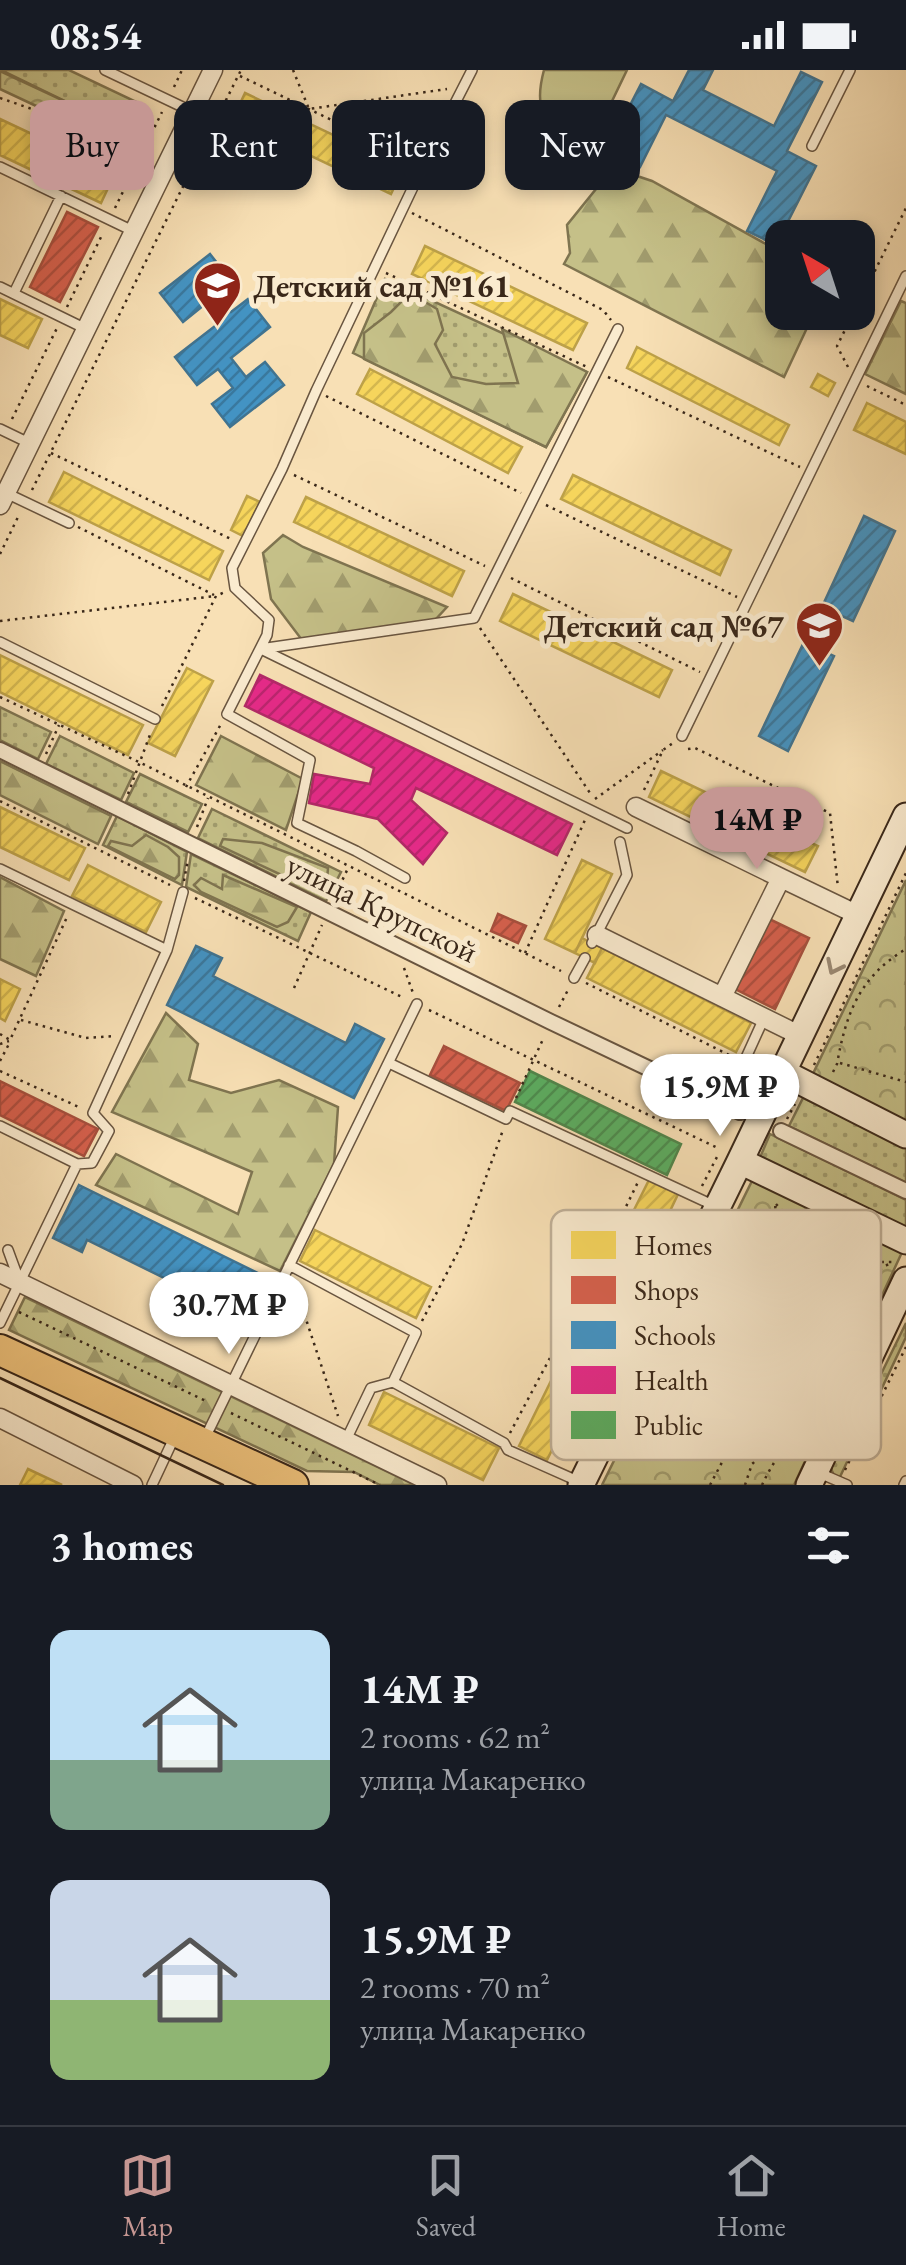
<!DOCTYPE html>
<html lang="en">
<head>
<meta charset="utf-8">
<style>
	body { margin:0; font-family:"EB Garamond",serif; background:#242831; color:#f1f3f6; height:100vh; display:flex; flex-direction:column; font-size:38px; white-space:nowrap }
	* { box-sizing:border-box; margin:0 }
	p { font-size:32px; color:#9ea1a6 }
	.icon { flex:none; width:55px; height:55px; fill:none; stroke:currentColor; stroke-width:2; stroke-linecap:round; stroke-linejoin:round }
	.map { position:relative; height:1415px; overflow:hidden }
	.panel { display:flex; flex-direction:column; background:#171b24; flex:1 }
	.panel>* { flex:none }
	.guide { position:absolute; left:30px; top:30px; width:848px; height:90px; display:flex; gap:20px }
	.needle { width:65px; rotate:321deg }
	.fabs { position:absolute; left:765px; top:150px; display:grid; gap:20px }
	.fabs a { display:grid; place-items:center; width:110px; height:110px; border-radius:20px; background:#171b24; box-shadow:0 5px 15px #0003; font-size:50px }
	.price { position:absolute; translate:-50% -85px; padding:0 22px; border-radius:35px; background:#fff; color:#222; font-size:32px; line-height:65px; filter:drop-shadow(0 2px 5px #0008) }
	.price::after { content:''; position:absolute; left:50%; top:60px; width:30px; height:22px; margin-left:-15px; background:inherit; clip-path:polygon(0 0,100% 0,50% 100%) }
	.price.active { background:#c59692; color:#111 }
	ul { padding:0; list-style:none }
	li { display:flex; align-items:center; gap:30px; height:250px; padding:0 50px }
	li span { display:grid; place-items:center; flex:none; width:280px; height:200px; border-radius:20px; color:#555 }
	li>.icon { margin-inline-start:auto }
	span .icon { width:120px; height:120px; fill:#fffc; stroke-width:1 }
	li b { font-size:42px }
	h2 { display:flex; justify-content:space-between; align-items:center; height:120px; padding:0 50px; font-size:42px }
	.tag { padding:0 35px; border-radius:20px; background:#171b24; box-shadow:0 5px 15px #0003; font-size:35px; line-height:90px }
	.tag.active { background:#c59692; color:#111 }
	.status { display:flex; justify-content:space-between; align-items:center; height:70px; padding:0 50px; background:#171b24; direction:ltr }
	.status svg { height:28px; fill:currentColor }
	.menu { display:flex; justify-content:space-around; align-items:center; height:140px; border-top:2px solid #363941; background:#171b24; font-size:28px; color:#9ea1a6 }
	.menu a { display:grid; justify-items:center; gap:5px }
	.menu .active { color:#c59692 }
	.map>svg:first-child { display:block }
	.grass { fill:url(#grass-dots); stroke:#7f7450; stroke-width:2.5 }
	.forest { fill:url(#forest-firs); stroke:#7f7450; stroke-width:2.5 }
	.park { fill:url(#park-crowns); stroke:#7f7450; stroke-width:2.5 }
	.pitch { fill:#c5c088; stroke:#7f7450; stroke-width:2.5 }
	.homes { fill:url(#homes-hatch); stroke:#bda148; stroke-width:2.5 }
	.shops { fill:url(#shops-hatch); stroke:#a74f3d; stroke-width:2.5 }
	.schools { fill:url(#schools-hatch); stroke:#407390; stroke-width:2.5 }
	.health { fill:url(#health-hatch); stroke:#b32868; stroke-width:2.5 }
	.public { fill:url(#public-hatch); stroke:#50864b; stroke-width:2.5 }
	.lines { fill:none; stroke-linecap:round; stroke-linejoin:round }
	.service-casing { stroke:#695540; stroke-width:12 }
	.pedestrian-casing { stroke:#695540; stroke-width:18 }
	.minor-casing { stroke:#695540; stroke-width:21 }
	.secondary-casing { stroke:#392719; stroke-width:29 }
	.primary-casing { stroke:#392719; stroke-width:34 }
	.path { stroke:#392719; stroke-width:2.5; stroke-dasharray:2.5 5; stroke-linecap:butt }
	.service { stroke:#faebcf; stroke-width:9 }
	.pedestrian { stroke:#faebcf; stroke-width:14 }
	.minor { stroke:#faebcf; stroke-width:18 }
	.secondary { stroke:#faebcf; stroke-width:25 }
	.primary { stroke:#ecc07a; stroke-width:30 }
	.tram { stroke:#392719; stroke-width:2.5 }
	.oneway { stroke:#9a8974 }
	.labels { text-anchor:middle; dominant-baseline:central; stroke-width:10; stroke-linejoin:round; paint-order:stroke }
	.poi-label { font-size:32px; font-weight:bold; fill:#392719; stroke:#faebcf; text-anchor:start }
	.street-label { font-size:32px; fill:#392719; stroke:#faebcf }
	.key { fill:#faebcf; stroke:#c0b098; stroke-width:2.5 }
	.key-label { font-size:28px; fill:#392719 }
</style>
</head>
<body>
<div class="status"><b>08:54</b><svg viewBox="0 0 49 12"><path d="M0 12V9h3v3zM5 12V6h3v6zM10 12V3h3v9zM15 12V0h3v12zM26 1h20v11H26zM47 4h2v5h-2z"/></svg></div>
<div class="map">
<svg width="906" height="1415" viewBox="0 0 906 1415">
	<defs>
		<pattern id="grass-dots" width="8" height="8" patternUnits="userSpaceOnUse" patternTransform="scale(2.5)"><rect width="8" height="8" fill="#c5c088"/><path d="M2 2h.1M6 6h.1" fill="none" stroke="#a19c6e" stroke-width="1.8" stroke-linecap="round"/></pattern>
		<pattern id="forest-firs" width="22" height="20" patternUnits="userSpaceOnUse" patternTransform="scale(2.5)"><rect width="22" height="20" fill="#c5c088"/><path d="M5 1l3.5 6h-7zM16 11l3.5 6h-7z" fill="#a19c6e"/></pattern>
		<pattern id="park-crowns" width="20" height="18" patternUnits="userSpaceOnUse" patternTransform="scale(2.5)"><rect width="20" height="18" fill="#c5c088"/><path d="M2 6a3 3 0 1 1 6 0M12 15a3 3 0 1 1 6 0" fill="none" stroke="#a19c6e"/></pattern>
		<pattern id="homes-hatch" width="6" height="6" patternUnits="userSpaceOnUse" patternTransform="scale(2.5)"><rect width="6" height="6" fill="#f6d55c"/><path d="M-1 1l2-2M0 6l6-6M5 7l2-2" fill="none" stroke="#d4b74f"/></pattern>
		<pattern id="shops-hatch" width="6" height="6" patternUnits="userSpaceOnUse" patternTransform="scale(2.5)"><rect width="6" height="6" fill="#d6604d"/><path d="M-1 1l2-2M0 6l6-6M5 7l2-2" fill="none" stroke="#af4f3f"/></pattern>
		<pattern id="schools-hatch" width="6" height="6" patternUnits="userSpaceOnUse" patternTransform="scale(2.5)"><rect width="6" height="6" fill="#4393c3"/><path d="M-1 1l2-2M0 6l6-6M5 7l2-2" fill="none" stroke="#39789e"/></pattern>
		<pattern id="health-hatch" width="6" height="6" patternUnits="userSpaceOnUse" patternTransform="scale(2.5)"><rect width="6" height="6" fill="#e7298a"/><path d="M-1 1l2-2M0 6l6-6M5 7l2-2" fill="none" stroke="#bc2370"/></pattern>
		<pattern id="public-hatch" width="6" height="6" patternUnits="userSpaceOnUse" patternTransform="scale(2.5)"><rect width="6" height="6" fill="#5aae61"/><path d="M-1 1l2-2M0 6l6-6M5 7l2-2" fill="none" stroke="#4b8e4f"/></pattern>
	</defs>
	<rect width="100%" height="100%" fill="#f8e0b5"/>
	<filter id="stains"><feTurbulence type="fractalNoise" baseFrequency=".002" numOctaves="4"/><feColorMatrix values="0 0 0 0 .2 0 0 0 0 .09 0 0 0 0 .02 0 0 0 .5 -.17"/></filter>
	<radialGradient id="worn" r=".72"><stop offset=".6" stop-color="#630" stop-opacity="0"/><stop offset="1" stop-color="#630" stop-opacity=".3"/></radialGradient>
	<path class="grass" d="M1,0h68l76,36 -20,43 -27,-14 6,-15z
		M385,209l202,93 -41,75 -193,-94z
		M0,637l51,25 -13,27 -38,-19z
		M60,666l74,37 -13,27 -75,-36z
		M140,704l62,30 -14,28 -62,-30z
		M212,739l129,63 -15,29 -128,-63z
		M117,746l70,36 -5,33 -79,-40z
		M191,784l120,58 -13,29 -112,-54z
		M803,1028l103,50v35l-117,-57z
		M770,1064l136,66v31l-147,-71z
		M906,1253v14l-67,142c-12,-8 -8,-16 -2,-27l5,2z"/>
	<path class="forest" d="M613,98l39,13 130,72v59l32,1 -30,64 -220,-113 6,-11 -3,-28z
		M410,223l27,16 6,21 -8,14 17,33 34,7 32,-1 -16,-54 85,43 -41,75 -182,-88v-26l27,-21z
		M901,231l5,2v91l-41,-20z
		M283,465l20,12 144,60 -13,14 -132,19 -31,-41 -8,-46z
		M221,666l82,43 -17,51 -90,-45z
		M0,691l111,55 -13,28 -98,-49z
		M146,765l22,12 11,10v18l-4,4 -67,-33 3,-5 21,5z
		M223,769l39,4 66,25 -1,12 -37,-1 -70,-33z
		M223,805l74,32 -9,15 -11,5 -76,-35 -7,-7 7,-7 21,11z
		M0,807l64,34 -28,65 -36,-17z
		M166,943l32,31 -9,36 42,13 48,-13 59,27 -4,57 -54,107 -184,-86 20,-31 122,60 14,-42 -140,-60z
		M25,1227l390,188h-35l-26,-13 -47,-1 -298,-141z"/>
	<path class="park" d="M0,1l105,49 -7,15 -98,-46z
		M906,810v245l-96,-45z
		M752,1111l152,67 -110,237h-192z"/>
	<path class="pitch" d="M544,0h83l-28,58 -17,9c-39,-13 -49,-26 -38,-67z"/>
	<path class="homes" d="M245,23l158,75 -12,26 -158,-75z
		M0,49l115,54 -14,30 -101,-48z
		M425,176l162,77 -14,27 -161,-76z
		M0,229l42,20 -14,29 -28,-13z
		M637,277l152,78 -10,20 -152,-77z
		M370,299l152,78 -14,26 -151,-79z
		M818,304l17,9 -7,13 -17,-9z
		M867,333l39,19v32l-52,-24z
		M64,402l159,79 -14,29 -160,-78z
		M573,405l158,75 -11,25 -159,-76z
		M247,426l13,6 -17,34 -12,-6z
		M306,427l158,74 -12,25 -158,-74z
		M513,524l159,76 -13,27 -159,-76z
		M0,585l143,70 -15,30 -128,-63z
		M187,598l26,13 -38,75 -27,-13z
		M661,701l157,75 -13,26 -156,-75z
		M0,737l85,41 -16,32 -69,-33z
		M582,790l30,14 -37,79 -30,-14z
		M88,795l73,37 -15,30 -74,-36z
		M582,868l20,10 -7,15 -20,-10z
		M602,878l149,75 -15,29 -149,-74z
		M0,909l20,10 -15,32 -5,-3z
		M650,1108l29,14 -57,120 -31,-16z
		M315,1160l116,57 -15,31 -116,-57z
		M577,1258l28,13 -58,119 -28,-14z
		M384,1322l115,56 -16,32 -114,-55z
		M28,1399l34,16h-42z"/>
	<path class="shops" d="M67,142l31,15 -38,75 -30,-15z
		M498,844l28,12 -8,17 -27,-12z
		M765,847l44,21 -34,71 -44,-22z
		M444,976l76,37 -14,28 -76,-36z
		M0,1011l98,48 -14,27 -84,-41z"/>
	<path class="schools" d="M689,0h24l-10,20 71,36 27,-54 21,10 -35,69 29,15 -40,79 -29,-14 30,-60 -111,-56 -26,52 -33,-17 34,-66 32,17z
		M210,184l22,28 -15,12 14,18 17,-13 22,28 -39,31 15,19 19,-15 19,23 -54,42 -18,-23 21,-16 -15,-19 -21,16 -22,-28 44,-34 -15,-18 -21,17 -23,-29z
		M864,446l31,15 -42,90 -31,-14z
		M804,572l30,14 -46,95 -29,-15z
		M196,876l26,12 -9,18 133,67 9,-19 29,15 -30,59 -187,-93z
		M79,1115l191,94 -25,52 -25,-12 5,-11 -138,-68 -5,12 -29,-14z"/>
	<path class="health" d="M260,605l312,149 -15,31 -141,-67 -5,12 36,33 -24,31 -45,-45 -69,-16 5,-29 56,10 4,-16 -129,-62z"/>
	<path class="public" d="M530,1001l151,73 -14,31 -152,-73z"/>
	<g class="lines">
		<defs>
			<path id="service" d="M105,0l88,42
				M812,76l38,-76
				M0,97l133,64
				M0,217l86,42
				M14,223l47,-97
				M0,359l29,14
				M6,423l63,30
				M0,572l155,77
				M260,579l214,-31 144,-289
				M263,580l364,178
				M682,666l224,-460
				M0,799l167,81 16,-58
				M405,808l-49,-27 -59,-28 13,-63 -83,-46 40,-79 2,-15 -34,-32 -3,-20 50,-99 34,-78 108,-227 48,-94
				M592,873l35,-68 -7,-33
				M574,908l11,-20
				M744,992l20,-44
				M389,993l117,56 4,-8 207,96
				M0,1056l77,38 15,-1 17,-32 -16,-18 74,-163
				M8,1180l11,30
				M289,1195l127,68 -23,49 111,61 4,7 72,32
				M0,1253l77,-159
				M205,1368l212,-434
				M346,1370l25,-52 22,-6
				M817,1402l30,13
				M152,1415l22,-47
				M904,1415l2,-4"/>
			<path id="pedestrian" d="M0,680l551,272 189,90
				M781,1061l125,60"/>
			<path id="minor" d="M0,435l213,-435
				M636,737l145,71
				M597,865l204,101
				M722,927l59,-119 77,37
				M0,1203l437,212
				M0,1348l133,67"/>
			<path id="secondary" d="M782,1002l124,63
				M740,1091l166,80
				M581,1415l159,-324 166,-345
				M809,1415l97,-205"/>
			<path id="primary" d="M0,1280l293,135"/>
		</defs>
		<use href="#service" class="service-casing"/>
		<use href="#pedestrian" class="pedestrian-casing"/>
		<use href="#minor" class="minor-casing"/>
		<use href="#secondary" class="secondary-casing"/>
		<use href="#primary" class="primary-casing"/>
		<path class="path" d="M293,0l16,39 138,-20
			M240,6l173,83
			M174,17l8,-17
			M0,28l32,11 99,47 11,17
			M126,82l23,-47
			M115,138l47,-96
			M412,143l191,97 8,10
			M386,203l201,94
			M858,235l48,-97
			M67,237l36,-74
			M848,297l-11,-21 17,-34
			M608,307l192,90
			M867,316l39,19
			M326,326l195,97
			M12,349l45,-91
			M51,383l182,87
			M294,405l191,91
			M32,420l209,-420
			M546,435l191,92
			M78,457l136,68
			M0,484l19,-39
			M511,508l189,94
			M0,551l216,-25
			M480,558l112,168
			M0,627l141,66 420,208
			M162,636l54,-110 9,-4
			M688,679l7,-1 135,65 8,75
			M46,684l13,-29
			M186,717l35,-63
			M644,720l19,-40 10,-7
			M128,724l23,-62
			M595,729l68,-49
			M0,731l170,84
			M197,757l11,-29
			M184,811l4,-22
			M195,828l209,100
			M333,830l16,-34
			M525,883l60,-133
			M404,898l9,25
			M586,913l145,73
			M294,918l28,-63
			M559,937l10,-19
			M429,940l291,139
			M21,950l65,18 30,-2
			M0,964l10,6 58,-125
			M0,974l9,-3
			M0,991l10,-19
			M840,993l66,19
			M814,995l92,-192
			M0,1001l81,37
			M833,1002l4,-8c9,-50 22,-87 69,-115
			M516,1028l28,-61
			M787,1049l8,-15
			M702,1116l17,-33
			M776,1134l38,41 36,20
			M668,1188l22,-47
			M295,1216l43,130
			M578,1240l52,25
			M19,1242l187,89
			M422,1251l40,-77 41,-114
			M681,1334l33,-18
			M750,1336l-1,-21 -9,-18 -2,-16 29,-54 11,-26
			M231,1343l149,72
			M665,1357l60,-13
			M510,1363l66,-124 62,-127
			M734,1365l-23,-60 3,-19 6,-19 34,-64 23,-27
			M845,1400l61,-123
			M710,1415l47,-89 21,-53 3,-59 -6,-81
			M745,1415l7,-21 18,-16 32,-49 11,-89 19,-32 19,-12 15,-4h27
			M762,1415c12,-26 31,-49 44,-74 24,-46 34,-122 83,-147"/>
		<use href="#service" class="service"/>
		<use href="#pedestrian" class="pedestrian"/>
		<use href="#minor" class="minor"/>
		<use href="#secondary" class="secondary"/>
		<use href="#primary" class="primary"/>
		<path class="tram" d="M0,1308l223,107"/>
	</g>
	<defs><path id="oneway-chevron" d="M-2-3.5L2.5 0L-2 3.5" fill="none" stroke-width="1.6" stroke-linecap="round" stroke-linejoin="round" transform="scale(2.5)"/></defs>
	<use class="oneway" href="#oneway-chevron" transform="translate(834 897) rotate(116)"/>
	<defs>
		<symbol id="school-pin" viewBox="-11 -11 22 30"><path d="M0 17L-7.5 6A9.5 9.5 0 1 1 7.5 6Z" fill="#8f2418" stroke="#faebcf"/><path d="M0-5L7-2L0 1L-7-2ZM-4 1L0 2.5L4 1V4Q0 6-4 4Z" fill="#fff"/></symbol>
	</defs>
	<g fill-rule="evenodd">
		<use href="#school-pin" x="190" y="188" width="55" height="75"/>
		<use href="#school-pin" x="792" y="528" width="55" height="75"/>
	</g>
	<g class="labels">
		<g class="poi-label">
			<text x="253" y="216">Детский сад №161</text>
			<text x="784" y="556" text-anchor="end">Детский сад №67</text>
		</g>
		<g class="street-label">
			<text transform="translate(382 838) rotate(26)">улица Крупской</text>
		</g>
	</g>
	<rect x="551" y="1140" width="330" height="250" rx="15" class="key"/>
	<rect x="571" y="1161" width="45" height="28" fill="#f6d55c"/>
	<rect x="571" y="1206" width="45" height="28" fill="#d6604d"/>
	<rect x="571" y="1251" width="45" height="28" fill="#4393c3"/>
	<rect x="571" y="1296" width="45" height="28" fill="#e7298a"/>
	<rect x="571" y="1341" width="45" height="28" fill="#5aae61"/>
	<g class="key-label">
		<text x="634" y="1185">Homes</text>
		<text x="634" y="1230">Shops</text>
		<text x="634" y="1275">Schools</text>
		<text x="634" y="1320">Health</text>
		<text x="634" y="1365">Public</text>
	</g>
	<rect width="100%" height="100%" filter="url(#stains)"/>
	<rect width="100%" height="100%" fill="url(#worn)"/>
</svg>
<div class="fabs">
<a><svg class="needle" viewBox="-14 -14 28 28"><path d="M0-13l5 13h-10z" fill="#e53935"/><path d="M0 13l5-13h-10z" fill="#9ea1a6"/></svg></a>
</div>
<b class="price active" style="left:757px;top:802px">14M ₽</b>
<b class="price" style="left:720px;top:1069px">15.9M ₽</b>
<b class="price" style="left:229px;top:1287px">30.7M ₽</b>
<div class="guide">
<a class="tag active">Buy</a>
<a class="tag">Rent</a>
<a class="tag">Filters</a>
<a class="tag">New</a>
</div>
</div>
<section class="panel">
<h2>3 homes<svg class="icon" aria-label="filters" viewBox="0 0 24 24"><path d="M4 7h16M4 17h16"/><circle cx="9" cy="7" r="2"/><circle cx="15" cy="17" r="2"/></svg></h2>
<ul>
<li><span style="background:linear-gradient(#bfe0f5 65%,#7fa58c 0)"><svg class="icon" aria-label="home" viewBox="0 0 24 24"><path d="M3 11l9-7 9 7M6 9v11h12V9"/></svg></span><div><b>14M ₽</b><p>2 rooms · 62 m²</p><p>улица Макаренко</p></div></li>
<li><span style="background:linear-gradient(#c9d6e8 60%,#8fb573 0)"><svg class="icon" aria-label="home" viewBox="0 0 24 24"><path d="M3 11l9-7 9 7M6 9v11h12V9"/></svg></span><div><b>15.9M ₽</b><p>2 rooms · 70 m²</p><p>улица Макаренко</p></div></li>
</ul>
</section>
<nav class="menu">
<a class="active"><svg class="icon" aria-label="map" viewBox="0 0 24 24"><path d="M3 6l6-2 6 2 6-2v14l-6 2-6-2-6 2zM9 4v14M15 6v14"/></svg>Map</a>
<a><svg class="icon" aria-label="saved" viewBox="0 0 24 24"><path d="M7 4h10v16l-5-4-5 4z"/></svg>Saved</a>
<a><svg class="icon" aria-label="home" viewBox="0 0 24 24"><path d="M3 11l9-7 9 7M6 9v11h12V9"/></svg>Home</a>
</nav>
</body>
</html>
